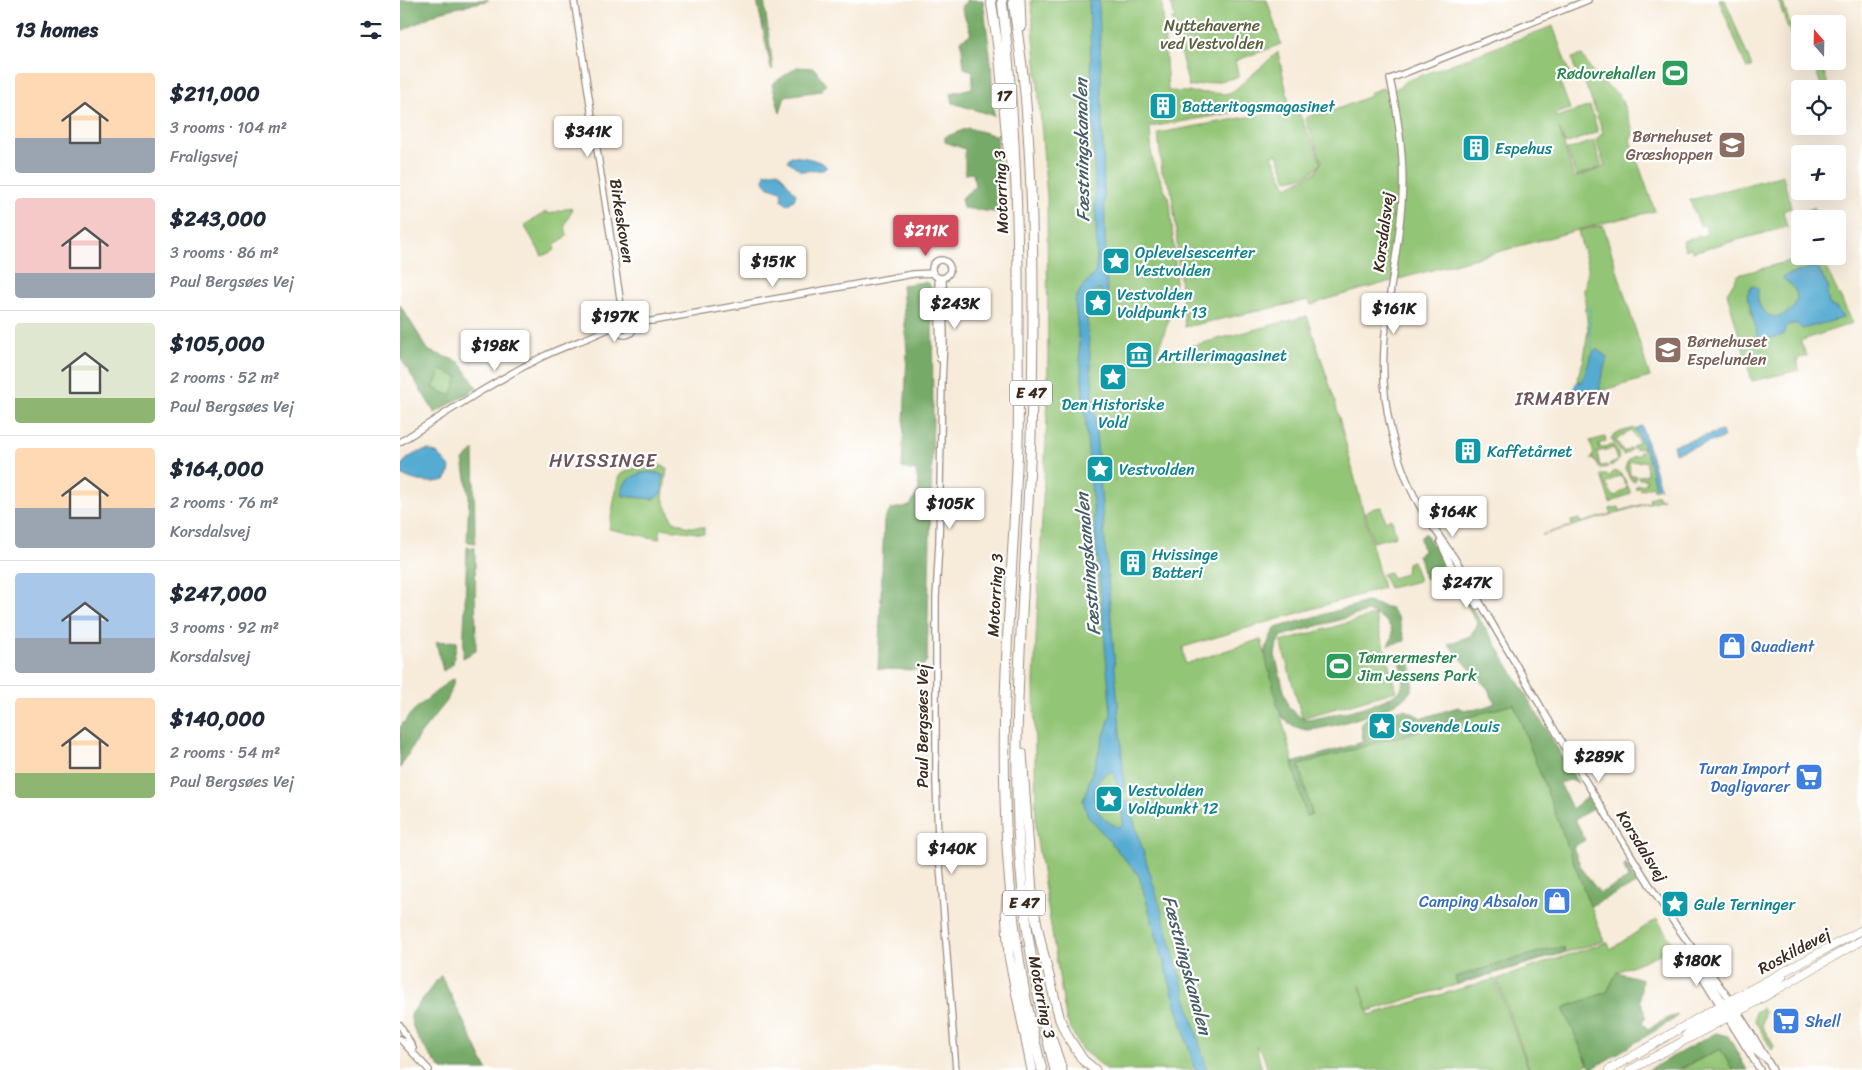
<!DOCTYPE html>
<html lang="en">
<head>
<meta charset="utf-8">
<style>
	body { margin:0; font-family:Sriracha,sans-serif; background:#f6f6f7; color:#1f2937; height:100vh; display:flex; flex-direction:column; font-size:19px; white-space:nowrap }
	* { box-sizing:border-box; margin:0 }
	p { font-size:16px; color:#747a83 }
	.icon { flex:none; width:28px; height:28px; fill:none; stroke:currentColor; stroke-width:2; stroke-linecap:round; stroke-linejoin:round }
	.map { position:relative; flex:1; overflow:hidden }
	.panel { display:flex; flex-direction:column; background:#fff; width:400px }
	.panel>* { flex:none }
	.needle { width:32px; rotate:340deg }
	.controls { position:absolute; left:1391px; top:15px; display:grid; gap:10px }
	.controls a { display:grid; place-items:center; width:55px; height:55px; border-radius:5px; background:#fff; box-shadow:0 5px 20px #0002; font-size:25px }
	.price { position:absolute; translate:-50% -42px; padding:0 11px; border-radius:5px; background:#fff; color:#222; font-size:16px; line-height:32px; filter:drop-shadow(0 1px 2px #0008) }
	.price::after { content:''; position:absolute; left:50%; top:30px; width:15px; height:11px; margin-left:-8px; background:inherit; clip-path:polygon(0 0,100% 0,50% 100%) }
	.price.active { background:#d1495b; color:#fff }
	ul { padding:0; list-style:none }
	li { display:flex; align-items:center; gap:15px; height:125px; padding:0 15px }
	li+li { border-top:1px solid #e0e1e3 }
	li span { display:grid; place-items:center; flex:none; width:140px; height:100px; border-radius:5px; color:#555 }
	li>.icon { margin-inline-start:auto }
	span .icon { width:60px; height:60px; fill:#fffc; stroke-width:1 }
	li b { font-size:21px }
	h2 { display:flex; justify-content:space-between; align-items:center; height:60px; padding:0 15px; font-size:21px }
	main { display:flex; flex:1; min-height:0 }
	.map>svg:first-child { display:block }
	.green { fill:#93c576; stroke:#67784a; fill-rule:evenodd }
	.forest { fill:#76aa67; stroke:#586a42; fill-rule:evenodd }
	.water { fill:#56abd2; stroke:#486a78 }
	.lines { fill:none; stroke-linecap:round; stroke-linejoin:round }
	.stream { stroke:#56abd2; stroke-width:1 }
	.minor-casing { stroke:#998a7c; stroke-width:8 }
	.major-casing { stroke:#998a7c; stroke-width:9 }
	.highway-casing { stroke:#998a7c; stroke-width:11 }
	.minor { stroke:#fff; stroke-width:5.5 }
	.major { stroke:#fff; stroke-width:8 }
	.highway { stroke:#fff; stroke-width:9 }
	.labels { text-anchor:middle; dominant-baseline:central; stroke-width:4.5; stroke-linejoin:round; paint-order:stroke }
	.shield { fill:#fff; stroke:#766a62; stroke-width:1 }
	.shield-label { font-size:15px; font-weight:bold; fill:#3b2a1e }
	.park-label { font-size:16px; fill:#5a603d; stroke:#fff }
	.leisure-label { font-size:16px; fill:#27864d; stroke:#fff; text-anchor:end }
	.culture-label { font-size:16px; fill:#0d838f; stroke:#fff; text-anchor:start }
	.education-label { font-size:16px; fill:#785e54; stroke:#fff; text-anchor:end }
	.street-label { font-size:16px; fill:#3b2a1e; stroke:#fff }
	.shop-label { font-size:16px; fill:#366cbe; stroke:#fff; text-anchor:start }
	.water-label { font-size:18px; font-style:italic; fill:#465e66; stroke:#fff }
	.neighbourhood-label { font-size:18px; letter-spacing:1px; fill:#6e555e; stroke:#fff }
	.quarter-label { font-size:19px; letter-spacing:1px; fill:#6e555e; stroke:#fff }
</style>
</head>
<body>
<main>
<section class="panel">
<h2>13 homes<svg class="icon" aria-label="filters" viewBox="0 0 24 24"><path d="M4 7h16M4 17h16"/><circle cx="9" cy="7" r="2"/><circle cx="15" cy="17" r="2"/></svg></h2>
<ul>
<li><span style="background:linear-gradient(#ffd9b3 65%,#9aa5b1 0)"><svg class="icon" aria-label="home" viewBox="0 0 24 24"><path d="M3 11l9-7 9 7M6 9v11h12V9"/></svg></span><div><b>$211,000</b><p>3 rooms · 104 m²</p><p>Fraligsvej</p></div></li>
<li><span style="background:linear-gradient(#f6c9c9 75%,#9aa5b1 0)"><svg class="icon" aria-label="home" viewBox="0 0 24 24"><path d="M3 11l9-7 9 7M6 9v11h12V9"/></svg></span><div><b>$243,000</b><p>3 rooms · 86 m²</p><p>Paul Bergsøes Vej</p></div></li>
<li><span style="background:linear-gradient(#dfe7d0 75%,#8fb573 0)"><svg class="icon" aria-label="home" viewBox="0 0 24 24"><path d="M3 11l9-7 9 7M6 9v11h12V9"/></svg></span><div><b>$105,000</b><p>2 rooms · 52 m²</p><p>Paul Bergsøes Vej</p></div></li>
<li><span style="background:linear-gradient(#ffd9b3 60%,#9aa5b1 0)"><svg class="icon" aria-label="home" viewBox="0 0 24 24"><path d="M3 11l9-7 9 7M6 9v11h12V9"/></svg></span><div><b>$164,000</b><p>2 rooms · 76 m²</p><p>Korsdalsvej</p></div></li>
<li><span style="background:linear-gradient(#a9c7e8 65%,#9aa5b1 0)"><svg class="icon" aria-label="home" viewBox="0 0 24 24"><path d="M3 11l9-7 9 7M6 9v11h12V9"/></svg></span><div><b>$247,000</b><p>3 rooms · 92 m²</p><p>Korsdalsvej</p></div></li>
<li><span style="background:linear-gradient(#ffd9b3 75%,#8fb573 0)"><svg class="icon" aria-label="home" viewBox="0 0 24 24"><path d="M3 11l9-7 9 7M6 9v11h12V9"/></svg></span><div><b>$140,000</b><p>2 rooms · 54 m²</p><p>Paul Bergsøes Vej</p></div></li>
</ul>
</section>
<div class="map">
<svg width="1462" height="1070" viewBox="0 0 1462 1070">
	<rect width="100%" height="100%" fill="#fff"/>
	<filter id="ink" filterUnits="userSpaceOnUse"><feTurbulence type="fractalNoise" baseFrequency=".02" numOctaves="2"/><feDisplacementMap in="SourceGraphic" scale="10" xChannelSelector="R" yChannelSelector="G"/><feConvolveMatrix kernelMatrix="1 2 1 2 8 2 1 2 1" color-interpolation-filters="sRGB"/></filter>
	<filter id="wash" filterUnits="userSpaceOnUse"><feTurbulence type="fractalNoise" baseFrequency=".0096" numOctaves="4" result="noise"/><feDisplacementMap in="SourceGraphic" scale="20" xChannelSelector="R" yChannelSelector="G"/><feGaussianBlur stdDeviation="1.12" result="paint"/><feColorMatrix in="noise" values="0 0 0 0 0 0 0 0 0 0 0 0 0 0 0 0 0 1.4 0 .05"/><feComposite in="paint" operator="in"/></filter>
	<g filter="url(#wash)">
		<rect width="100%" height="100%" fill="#f7ebd9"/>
		<path class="green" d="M631,0h131l6,91 62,3 48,-42 11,51 -139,24 2,31 18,45 6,72 -7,45 -13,35 151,-39 27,82 49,190 -200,59 2,17 76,-25 46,177 5,-2 -14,-49 216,-61 90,237 -236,70 -8,-26 9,30 126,-36 34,91h-261l-6,-18 -6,-6 6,24h-154l-27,-21 -15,-30 -30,-185 -2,-154 14,-282 -1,-200z
			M770,0h97l14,44 -46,17 4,16 -50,10 -17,-68 3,-1z
			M1319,0h6l27,67 -5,2z
			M1378,0h4l11,33 7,6v6l-10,-11z
			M1153,26l18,52 -11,4 10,27 -15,5 1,3 34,-11 8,26 -33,12 -6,-16 15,50 31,-11 -9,-27 7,-8 -19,-52 -6,1 -6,-23 10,-3 12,20 26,21 14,37 -4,7 25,71 -52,12 -269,74 -23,8 -3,-5 -123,27 -7,-68 -2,-32 -5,-39 -9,-16 -4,-39 139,-25 24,54c-7,13 -20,16 -34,18l-10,-26 -5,2 15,31 29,-15 6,-10 -17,-44 19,-7 1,3 45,-18 -1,-3 13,-5c8,5 16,1 22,-6z
			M1413,61h8l8,28h-7z
			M1194,141l8,26 -26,9 -9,-26z
			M1383,175l8,33 -8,3 4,16 -95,25 -1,-4 -6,2 -2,-9 24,-7 -2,-9 -5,1 -10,-26z
			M171,207l1,3 -7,15 2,11 -13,9 1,5 -13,6 -18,-31 22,-13 4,2z
			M1414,207l3,12h-17l-1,33 -5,-12 5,-2 -6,-20z
			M1203,225l47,152 -49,14 -21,-8 -3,-4 7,-20 4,-30 -4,-38 4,-23 -10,-37z
			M1408,256h12l33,67 -53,18 7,15 -10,3 2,11 -47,11 -25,-88 11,-18z
			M41,370l18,7 -8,19 -18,-8z
			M1233,428l2,1c6,11 11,21 14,33 3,10 3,18 8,27l-3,1 -1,-4 -13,4 -1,-2 -4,1 2,-4h6l4,-4 -1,-2h-7v-3l8,-1 -1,-14 -17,1 1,14h7l-2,5h-3l-7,-12 2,-7 5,-5 8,-3v-3l3,-3v-1l-8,3 -3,-3 7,-5 -8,-12 -15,10 8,12 6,-4 1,2 -7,5 -2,-1 -11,-15 3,-5z
			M1205,437l1,4 -7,3 1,4 13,-3c7,9 9,18 -3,21l-1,-2 8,-2 -3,-14 -17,4 3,14 7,-1 1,2 -8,2 -6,-10h-3l3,-5 -4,-13z
			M246,463h7l14,5 -4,30 9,22 16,7h16v7l-43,-6 -2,11 -50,-10 9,-51 3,-4zM249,472l12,1 -8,26 -30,-3 17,-23z
			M1216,471l6,3 9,19 -21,10 -9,-28h6l3,3 2,-5zM1220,475l8,12 -14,10 -8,-13z
			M1258,495l1,4h4l-121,36 30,-9 -1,-5 8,-2 2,4 30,-9 -1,-5 9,-2 1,4 30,-9 -1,-4z
			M982,507l3,14 7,-2 4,17 -23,6 -8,-30 10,-4z
			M1013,561l6,20 -30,7 -7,-14 8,-2 2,6 14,-4 1,-11z
			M975,615l21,76 -94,27 -21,-76z
			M1257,919l14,23 -7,10 -47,20 -10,20 -44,16 25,56 -11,6h-47l-33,-91 110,-37 4,7z
			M1362,1008l2,3 -2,15 12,20 -2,4 -17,-29v-9z
			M1320,1049l13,21h-52v-1z"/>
		<path class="forest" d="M0,0h89l-50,12 -39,20z
			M357,0h7l9,69h-2z
			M566,0h17l8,62 3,54 -41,-13 -2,-10 21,-5 1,-17 -9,-3 -3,-28 10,-6 -10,-28 5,-4z
			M397,67l17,1 12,16 -5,7 -36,5 -5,17 -8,-29z
			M568,128l29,8 4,77 -38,-5 -2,-10 14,-11 -2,-14 -8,1v-25l-20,-7v-5z
			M524,282l5,1 3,7 1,128 -6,242 -7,10 -42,-1 6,-149 7,-11 19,-3 9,-17 -3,-18 -14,-3 5,-115 -5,-68z
			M0,305l29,46 31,11 17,26 -42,25 -35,-56zM41,370l17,7 -7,19 -18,-8z
			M74,450l1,93 -8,-1 2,-46 -6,-36z
			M1025,533l24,38c-5,7 -17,10 -24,7 -4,-8 -3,-16 -7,-23l5,-4 -3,-13z
			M67,547l8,1 1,103 -13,7z
			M1054,581l38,57 86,145 -8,-3 -10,3 12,26 15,-12 7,11 -19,11 10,21 -12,7 9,23 18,23 28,-14 -4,-12 2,-4 10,21 -46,22 -76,-202 -215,61 13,49 -6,2 -14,-53 71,-21 -2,-19 9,-7 34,-7 18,9 36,-11c11,7 26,0 37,-4l-7,-14 -40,-45 22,-8 8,-12 -19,-32 -9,-3 -1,-6z
			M967,602l24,6 7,10 7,23 -17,4c1,-3 4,-5 4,-8 2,-14 -14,-23 -25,-25l-85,24 -5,7 -2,12 13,51 13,12 7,2c20,-4 82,-16 93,-31 5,-9 1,-22 -2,-30l10,-4c3,12 7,27 1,37 -10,16 -84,38 -103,38 -7,-1 -15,-4 -21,-9 -9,-9 -11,-27 -14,-39 -7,-26 -11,-29 3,-54z
			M57,641l-4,23 -10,7 -7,-29z
			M55,679l-8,22 -29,36 -18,31v-41l13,-16 37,-31z
			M1164,948l1,4 -108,32 -2,-7 93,-28z
			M1217,972l25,7 -2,20 6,18 -4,6 6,6 22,-12 8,-2 -4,4 -82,50 -4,-5 -25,-56 44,-16z
			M41,975l46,95h-45c-11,-13 -33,-39 -31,-56z
			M1316,1033l12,3 19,34h-14l-13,-21 -43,21h-29z"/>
		<path class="water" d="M689,0h10l8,297 -5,-1 -1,-6 -6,1 -7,7 -2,7 39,488h-5l-8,-22c-3,1 -8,3 -10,6 -17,18 -4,44 17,50l4,-3 -2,-19 6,-6 31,100 49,171h-12l-56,-194 -51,-60 -5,-15 28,-87 -36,-413 7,-14 13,-14 2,-15z
			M391,156c11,1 28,3 36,11l-4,3 -22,1 -13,-10v-2z
			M378,171l18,23 -2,6 -7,5 -5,-5 -1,-9 -12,-4 -5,-6 1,-8z
			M1417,266l12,23 -2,5 2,10 8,5 6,9 -41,11 -5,-5h-6l-6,4 -2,7 -24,6 -12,-46 4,-8 3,-1 4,3c0,5 -1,10 1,15 13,32 61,-5 24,-25l1,-3z
			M1196,349l11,8 -7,26v7l-25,7 -2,-7 5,-10 2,3c8,-11 9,-29 16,-34z
			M1242,426l18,62 -3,1c-5,-9 -5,-17 -8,-27 -3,-12 -8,-22 -14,-33z
			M1322,431l2,7 -49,15 -2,-8z
			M29,450l9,4 12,13 -1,7 -4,6c-12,4 -33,2 -44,-6l-1,-6c5,-11 18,-17 29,-18z
			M249,472l14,3 -1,18 -9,6 -30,-3c-3,-16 12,-22 26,-24z"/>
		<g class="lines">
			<path class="stream" d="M1190,305c1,11 -2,38 3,46"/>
		</g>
	</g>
	<g filter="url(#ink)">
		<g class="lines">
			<defs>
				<path id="minor" d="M174,0l46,298 1,20
					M1188,0l-198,79c9,40 15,80 12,121 -5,81 -31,147 -11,230 6,25 14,50 27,73 14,26 34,48 48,74 33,60 68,118 103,177 32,52 63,104 96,155 14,22 30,42 45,63 23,31 44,64 63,98
					M532 269a9 9 0 1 1 18 0a9 9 0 1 1-18 0Z
					M538,277l2,82
					M543,278l1,64 -2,39 -3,161 -3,56v182l2,61 18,229
					M216 326a9 9 0 1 1 18 0a9 9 0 1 1-18 0Z
					M233,321h19l261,-47 20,-1
					M0,442c46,-29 93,-60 142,-85 24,-12 50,-19 74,-32
					M1040,542l10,21 27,43
					M1303,978l57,92
					M0,1025l13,23
					M0,1039l29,31"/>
				<path id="major" d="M1296,958l24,41 7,7
					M1330,1011l25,39 10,7
					M1328,1014c10,-15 39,-25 54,-37
					M1286,1035c10,-8 40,-22 43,-31
					M1209,1070l103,-60 150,-80
					M1230,1070l115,-62 117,-68"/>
				<path id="highway" d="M591,0l9,61 7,80 4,22
					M602,0c13,111 17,222 16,334 0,36 1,72 0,108 -4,119 -17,237 -13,356 2,92 14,183 37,272
					M613,0c5,39 12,79 14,118 8,106 7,213 4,318 -4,121 -16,241 -14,362 2,91 15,183 38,272
					M620,0l1,26
					M622,753l11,153 9,42 18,72 8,17 15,23 12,10
					M607,897l-1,14 3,45 23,114
					M652,1040l10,30"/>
			</defs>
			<use href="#minor" class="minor-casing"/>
			<use href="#major" class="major-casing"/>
			<use href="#highway" class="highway-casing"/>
			<use href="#minor" class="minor"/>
			<use href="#major" class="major"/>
			<use href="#highway" class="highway"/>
		</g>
	</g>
	<defs>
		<symbol id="stadium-square" viewBox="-11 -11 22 22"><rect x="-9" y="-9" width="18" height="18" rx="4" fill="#2e9e5b" stroke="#fff"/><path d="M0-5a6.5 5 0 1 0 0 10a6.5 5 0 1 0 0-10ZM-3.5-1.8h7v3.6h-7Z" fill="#fff"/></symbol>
		<symbol id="building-square" viewBox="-11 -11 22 22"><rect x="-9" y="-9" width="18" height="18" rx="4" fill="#0f9aa8" stroke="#fff"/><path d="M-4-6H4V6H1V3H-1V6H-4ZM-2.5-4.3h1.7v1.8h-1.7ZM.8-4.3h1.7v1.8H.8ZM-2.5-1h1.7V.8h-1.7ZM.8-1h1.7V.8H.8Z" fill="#fff"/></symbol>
		<symbol id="school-square" viewBox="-11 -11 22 22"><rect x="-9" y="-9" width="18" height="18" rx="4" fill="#8d6e63" stroke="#fff"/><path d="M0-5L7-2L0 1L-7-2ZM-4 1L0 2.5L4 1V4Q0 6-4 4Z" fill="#fff"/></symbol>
		<symbol id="sight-square" viewBox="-11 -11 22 22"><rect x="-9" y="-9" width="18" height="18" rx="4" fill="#0f9aa8" stroke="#fff"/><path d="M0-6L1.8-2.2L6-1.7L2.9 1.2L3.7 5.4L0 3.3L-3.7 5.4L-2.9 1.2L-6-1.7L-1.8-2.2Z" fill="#fff"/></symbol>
		<symbol id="museum-square" viewBox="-11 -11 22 22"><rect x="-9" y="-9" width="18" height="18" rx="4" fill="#0f9aa8" stroke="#fff"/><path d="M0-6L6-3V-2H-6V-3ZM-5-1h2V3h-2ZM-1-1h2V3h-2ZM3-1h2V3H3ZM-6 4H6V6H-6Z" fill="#fff"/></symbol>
		<symbol id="shop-square" viewBox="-11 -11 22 22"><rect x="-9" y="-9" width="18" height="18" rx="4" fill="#3f7fe0" stroke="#fff"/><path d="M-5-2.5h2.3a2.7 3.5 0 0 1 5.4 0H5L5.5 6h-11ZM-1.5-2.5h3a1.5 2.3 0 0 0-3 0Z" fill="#fff"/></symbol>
		<symbol id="supermarket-square" viewBox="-11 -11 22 22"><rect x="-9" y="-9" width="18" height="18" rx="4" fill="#3f7fe0" stroke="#fff"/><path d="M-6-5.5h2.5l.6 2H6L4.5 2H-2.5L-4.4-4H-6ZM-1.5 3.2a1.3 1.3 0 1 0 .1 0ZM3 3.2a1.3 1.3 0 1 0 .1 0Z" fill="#fff"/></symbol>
	</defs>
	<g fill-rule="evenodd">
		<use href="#stadium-square" x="1259" y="57" width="32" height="32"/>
		<use href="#building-square" x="747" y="90" width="32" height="32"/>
		<use href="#school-square" x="1316" y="129" width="32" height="32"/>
		<use href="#building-square" x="1060" y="132" width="32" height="32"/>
		<use href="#sight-square" x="700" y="245" width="32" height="32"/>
		<use href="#sight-square" x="682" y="287" width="32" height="32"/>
		<use href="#school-square" x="1252" y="334" width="32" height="32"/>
		<use href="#museum-square" x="723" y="339" width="32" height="32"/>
		<use href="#sight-square" x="697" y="361" width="32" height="32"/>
		<use href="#building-square" x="1052" y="435" width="32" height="32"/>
		<use href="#sight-square" x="684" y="453" width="32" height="32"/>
		<use href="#building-square" x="717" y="547" width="32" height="32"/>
		<use href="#shop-square" x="1316" y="630" width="32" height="32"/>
		<use href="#stadium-square" x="923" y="650" width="32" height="32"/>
		<use href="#sight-square" x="966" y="710" width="32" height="32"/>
		<use href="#supermarket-square" x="1393" y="761" width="32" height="32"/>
		<use href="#sight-square" x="693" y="783" width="32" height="32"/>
		<use href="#shop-square" x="1141" y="885" width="32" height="32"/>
		<use href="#sight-square" x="1259" y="888" width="32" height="32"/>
		<use href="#supermarket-square" x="1370" y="1005" width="32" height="32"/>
	</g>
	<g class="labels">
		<g class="shield">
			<rect x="591.5" y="83.5" width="25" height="25" rx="4"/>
			<rect x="610" y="380.5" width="42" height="25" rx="4"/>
			<rect x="603" y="890.5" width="42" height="25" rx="4"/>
		</g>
		<g class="shield-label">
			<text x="604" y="96">17</text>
			<text x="631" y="393">E 47</text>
			<text x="624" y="903">E 47</text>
		</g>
		<g class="park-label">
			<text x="812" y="25">Nyttehaverne<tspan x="812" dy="18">ved Vestvolden</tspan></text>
		</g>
		<g class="leisure-label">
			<text x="1256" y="73">Rødovrehallen</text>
			<text x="958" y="657" text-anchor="start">Tømrermester<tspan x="958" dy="18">Jim Jessens Park</tspan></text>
		</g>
		<g class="culture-label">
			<text x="782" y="106">Batteritogsmagasinet</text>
			<text x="1095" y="148">Espehus</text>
			<text x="735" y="252">Oplevelsescenter<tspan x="735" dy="18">Vestvolden</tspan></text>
			<text x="717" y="294">Vestvolden<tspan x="717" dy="18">Voldpunkt 13</tspan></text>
			<text x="758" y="355">Artillerimagasinet</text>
			<text x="713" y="404" text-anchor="middle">Den Historiske<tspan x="713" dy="18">Vold</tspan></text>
			<text x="1087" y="451">Kaffetårnet</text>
			<text x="719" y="469">Vestvolden</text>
			<text x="752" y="554">Hvissinge<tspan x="752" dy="18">Batteri</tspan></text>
			<text x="1001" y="726">Sovende Louis</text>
			<text x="728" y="790">Vestvolden<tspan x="728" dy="18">Voldpunkt 12</tspan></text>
			<text x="1294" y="904">Gule Terninger</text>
		</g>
		<g class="education-label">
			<text x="1313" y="136">Børnehuset<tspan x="1313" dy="18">Græshoppen</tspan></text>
			<text x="1287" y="341" text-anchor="start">Børnehuset<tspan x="1287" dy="18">Espelunden</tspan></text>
		</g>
		<g class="street-label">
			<text transform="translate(601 192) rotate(-92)">Motorring 3</text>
			<text transform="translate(222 221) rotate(81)">Birkeskoven</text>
			<text transform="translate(983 232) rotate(-83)">Korsdalsvej</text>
			<text transform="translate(595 595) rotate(-87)">Motorring 3</text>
			<text transform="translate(522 726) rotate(-90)">Paul Bergsøes Vej</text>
			<text transform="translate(1242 846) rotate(58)">Korsdalsvej</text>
			<text transform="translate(1394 951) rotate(-28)">Roskildevej</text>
			<text transform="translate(642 997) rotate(79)">Motorring 3</text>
		</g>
		<g class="shop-label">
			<text x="1351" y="646">Quadient</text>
			<text x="1390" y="768" text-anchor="end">Turan Import<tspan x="1390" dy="18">Dagligvarer</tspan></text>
			<text x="1138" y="901" text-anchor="end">Camping Absalon</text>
			<text x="1405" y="1021">Shell</text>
		</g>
		<g class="water-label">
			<text transform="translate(682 150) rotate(-91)">Fæstningskanalen</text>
			<text transform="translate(688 564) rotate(-95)">Fæstningskanalen</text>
			<text transform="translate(787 965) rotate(75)">Fæstningskanalen</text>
		</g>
		<g class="neighbourhood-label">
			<text x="1163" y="399">IRMABYEN</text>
		</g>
		<g class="quarter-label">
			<text x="203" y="460">HVISSINGE</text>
		</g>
	</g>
</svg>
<div class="controls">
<a><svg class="needle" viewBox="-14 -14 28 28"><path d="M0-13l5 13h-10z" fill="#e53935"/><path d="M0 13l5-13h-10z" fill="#747a83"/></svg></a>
<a><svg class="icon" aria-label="locate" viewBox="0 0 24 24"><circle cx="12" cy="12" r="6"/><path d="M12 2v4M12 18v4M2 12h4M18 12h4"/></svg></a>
<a>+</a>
<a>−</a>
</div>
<b class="price" style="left:188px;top:158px">$341K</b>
<b class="price active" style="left:526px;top:257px">$211K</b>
<b class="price" style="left:373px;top:288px">$151K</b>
<b class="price" style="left:555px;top:330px">$243K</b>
<b class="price" style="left:994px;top:335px">$161K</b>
<b class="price" style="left:215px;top:343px">$197K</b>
<b class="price" style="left:95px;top:372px">$198K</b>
<b class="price" style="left:550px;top:530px">$105K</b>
<b class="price" style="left:1053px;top:538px">$164K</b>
<b class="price" style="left:1067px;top:609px">$247K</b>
<b class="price" style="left:1199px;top:783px">$289K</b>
<b class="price" style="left:552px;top:875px">$140K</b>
<b class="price" style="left:1297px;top:987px">$180K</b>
</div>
</main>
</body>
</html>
